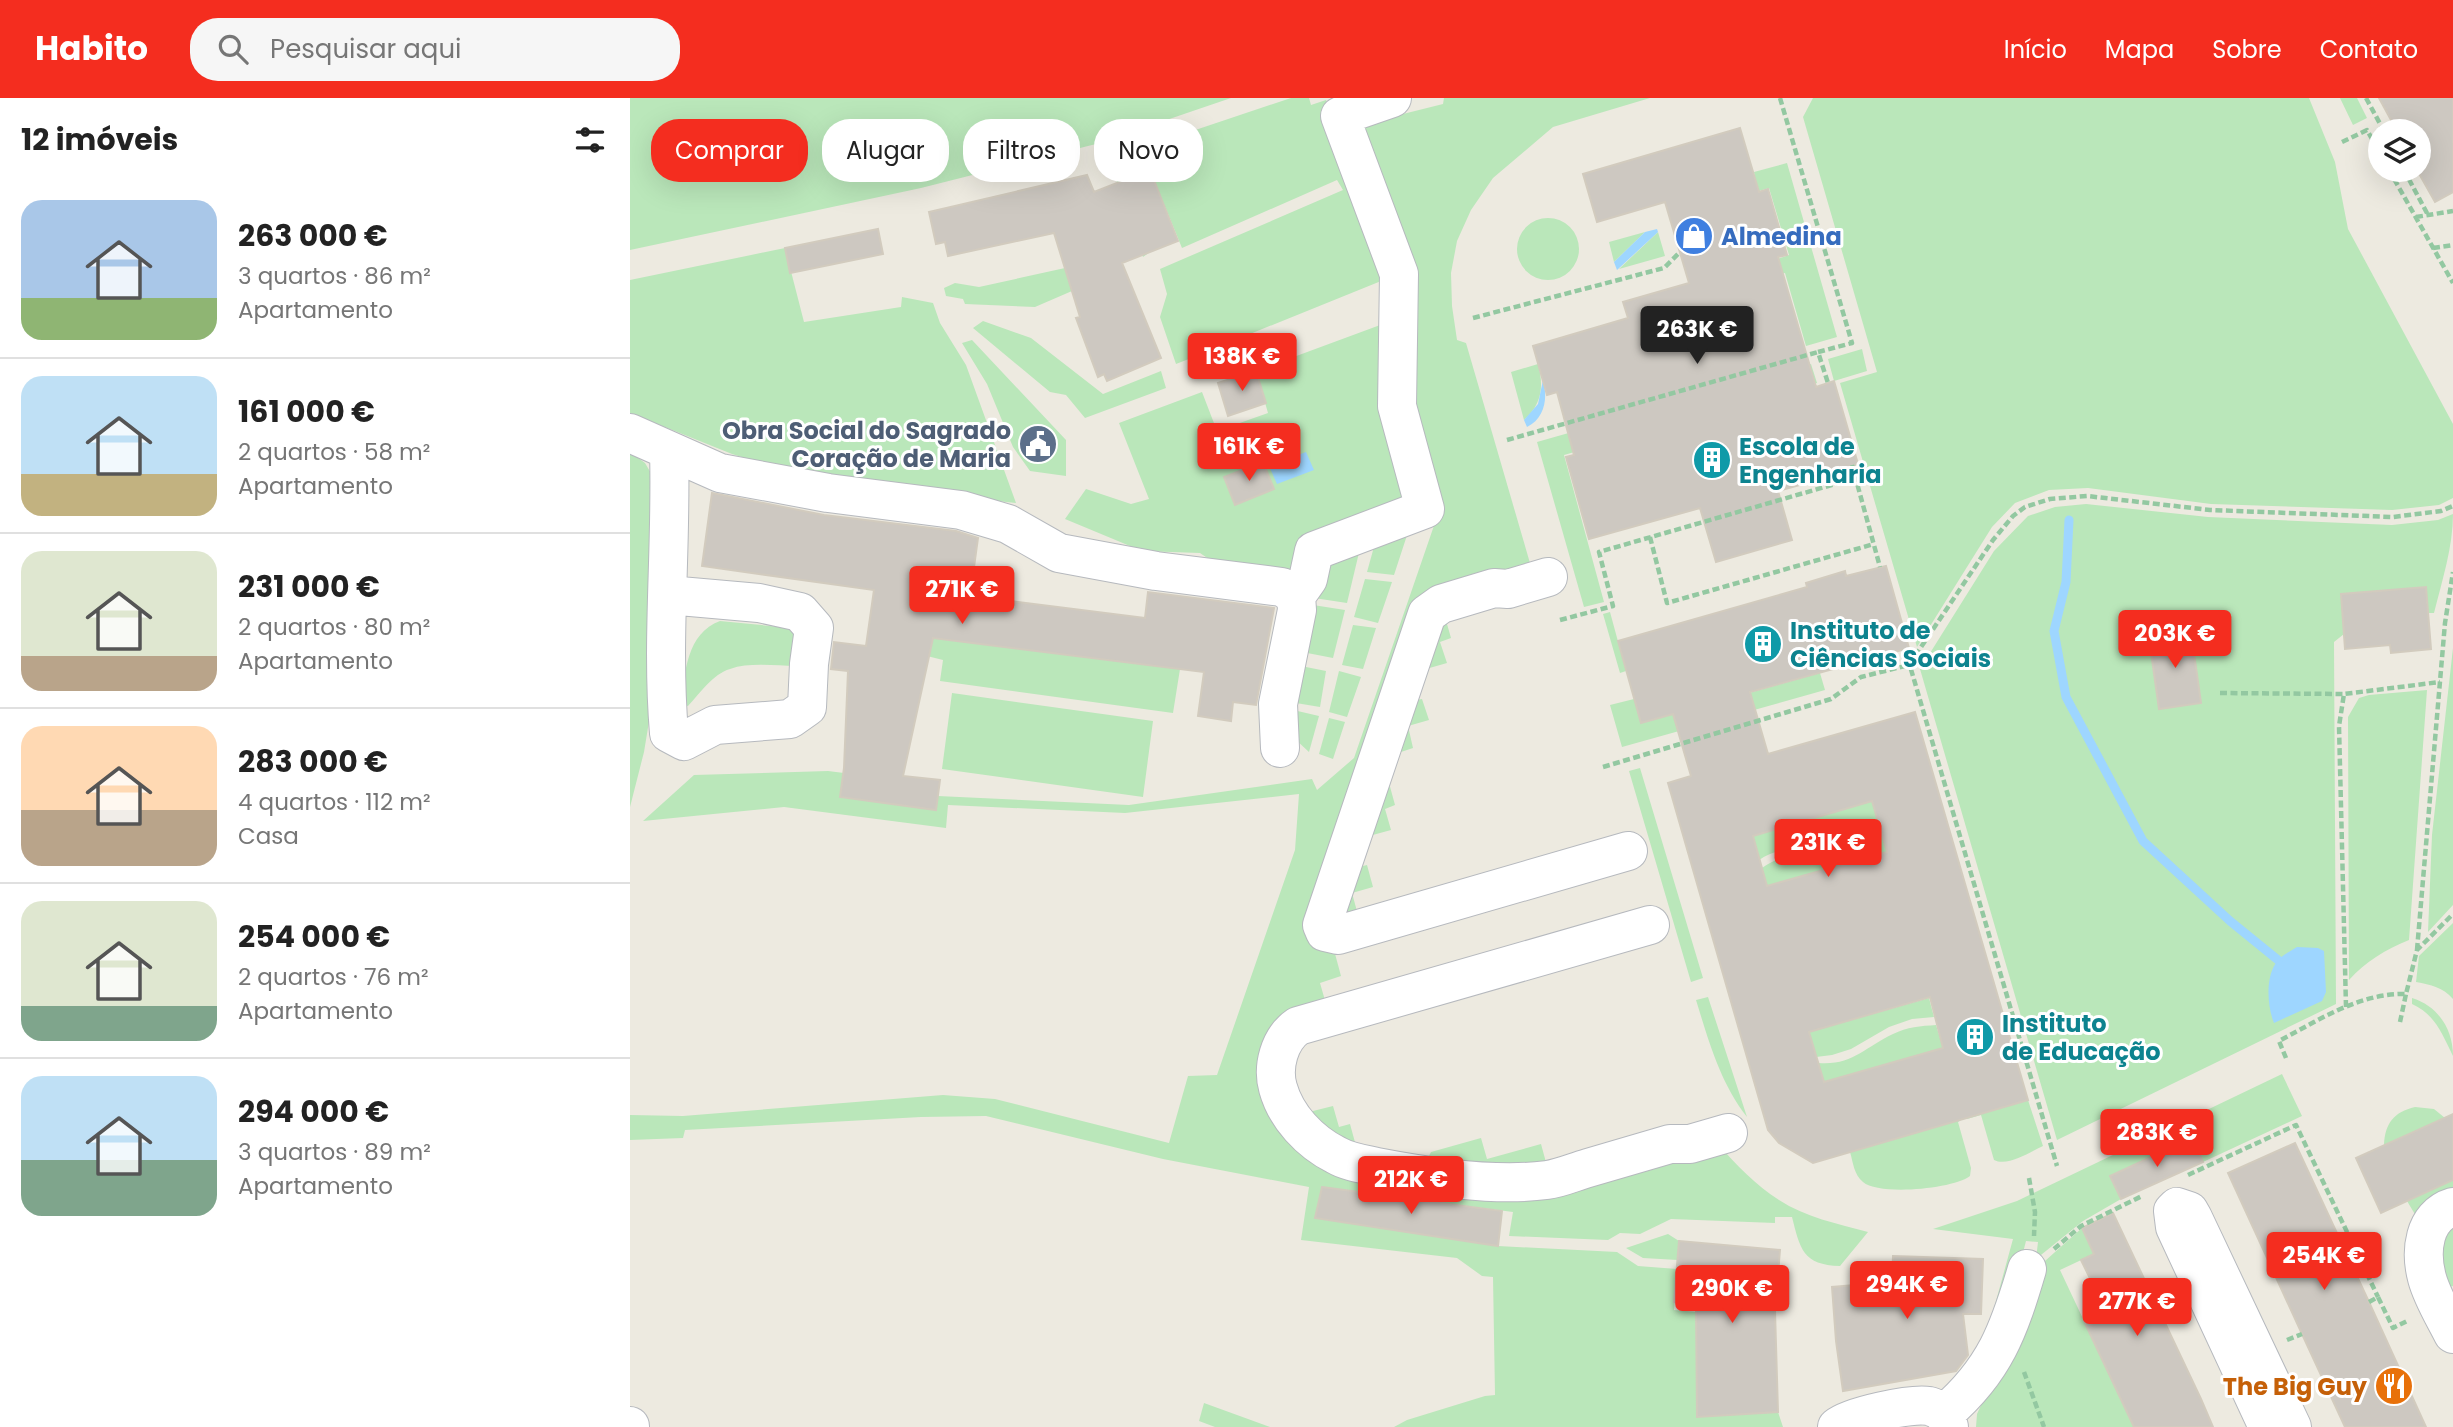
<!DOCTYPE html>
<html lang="pt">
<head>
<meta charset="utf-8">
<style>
	body { margin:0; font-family:Poppins,sans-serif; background:#f6f6f6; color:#222; height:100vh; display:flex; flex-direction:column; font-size:26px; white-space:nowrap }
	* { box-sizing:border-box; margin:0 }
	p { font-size:23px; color:#767676 }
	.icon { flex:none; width:38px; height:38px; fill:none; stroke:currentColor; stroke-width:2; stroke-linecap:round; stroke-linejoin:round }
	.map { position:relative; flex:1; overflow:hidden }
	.sheet { display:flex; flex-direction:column; background:#fff; width:630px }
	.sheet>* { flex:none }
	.top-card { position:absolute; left:21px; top:21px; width:665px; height:63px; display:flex; gap:14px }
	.controls { position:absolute; left:1738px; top:21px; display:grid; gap:14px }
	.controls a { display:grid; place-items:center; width:63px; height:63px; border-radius:50%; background:#fff; box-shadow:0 7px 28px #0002; font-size:35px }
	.price { position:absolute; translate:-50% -60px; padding:0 16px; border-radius:7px; background:#f42d1f; color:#fff; font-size:23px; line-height:46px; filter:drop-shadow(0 2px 4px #0008) }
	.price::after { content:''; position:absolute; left:50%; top:42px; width:21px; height:16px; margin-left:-10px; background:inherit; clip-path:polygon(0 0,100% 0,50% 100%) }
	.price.selected { background:#222; color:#fff }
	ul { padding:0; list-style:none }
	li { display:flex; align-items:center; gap:21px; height:175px; padding:0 21px }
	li+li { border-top:2px solid #e0e0e0 }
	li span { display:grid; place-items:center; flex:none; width:196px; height:140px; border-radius:21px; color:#555 }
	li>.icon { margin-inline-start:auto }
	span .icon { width:84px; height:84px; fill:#fffc; stroke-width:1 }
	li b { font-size:30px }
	h2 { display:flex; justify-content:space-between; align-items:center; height:84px; padding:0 21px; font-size:30px }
	.tag { padding:0 24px; border-radius:28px; background:#fff; box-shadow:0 7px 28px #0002; font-size:24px; line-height:63px }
	.tag.selected { background:#f42d1f; color:#fff }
	header { display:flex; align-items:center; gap:42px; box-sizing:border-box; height:98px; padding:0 35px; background:#f42d1f; color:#fff }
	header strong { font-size:33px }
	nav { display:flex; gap:38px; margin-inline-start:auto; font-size:24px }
	.search { width:490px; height:63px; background:#f6f6f6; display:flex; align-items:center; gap:18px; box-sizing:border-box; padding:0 24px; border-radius:28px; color:#767676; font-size:26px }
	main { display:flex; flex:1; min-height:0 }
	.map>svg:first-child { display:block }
	.green { fill:#bae7ba }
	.water { fill:#9ed6ff }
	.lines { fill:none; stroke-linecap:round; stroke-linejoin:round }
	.stream { stroke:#9ed6ff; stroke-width:9 }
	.building { fill:#cdc8c1; stroke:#d2cbbe; stroke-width:2; fill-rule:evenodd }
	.minor-casing { stroke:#b6b9be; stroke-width:40 }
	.path { stroke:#93c8a1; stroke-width:4.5; stroke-dasharray:7 3.5; stroke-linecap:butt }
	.minor { stroke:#fff; stroke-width:38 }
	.labels { text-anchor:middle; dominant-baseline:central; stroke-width:6; stroke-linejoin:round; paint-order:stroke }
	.shop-label { font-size:24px; font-weight:bold; fill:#366cbe; stroke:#fff; text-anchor:start }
	.service-label { font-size:24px; font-weight:bold; fill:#4e5e75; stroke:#fff; text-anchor:end }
	.culture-label { font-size:24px; font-weight:bold; fill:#0d838f; stroke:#fff; text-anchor:start }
	.food-label { font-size:24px; font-weight:bold; fill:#c56008; stroke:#fff; text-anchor:end }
</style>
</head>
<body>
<header>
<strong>Habito</strong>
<div class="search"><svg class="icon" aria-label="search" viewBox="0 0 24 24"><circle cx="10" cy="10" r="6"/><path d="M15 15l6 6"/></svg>Pesquisar aqui</div>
<nav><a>Início</a><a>Mapa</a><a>Sobre</a><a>Contato</a></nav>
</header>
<main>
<section class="sheet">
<h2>12 imóveis<svg class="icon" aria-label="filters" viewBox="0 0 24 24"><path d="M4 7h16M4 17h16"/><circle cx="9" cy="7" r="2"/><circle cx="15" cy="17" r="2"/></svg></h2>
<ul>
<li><span style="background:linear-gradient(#a9c7e8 70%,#8fb573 0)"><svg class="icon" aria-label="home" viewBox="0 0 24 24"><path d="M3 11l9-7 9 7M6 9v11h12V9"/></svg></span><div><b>263 000 €</b><p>3 quartos · 86 m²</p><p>Apartamento</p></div></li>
<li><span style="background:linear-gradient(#bfe0f5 70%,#c2b280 0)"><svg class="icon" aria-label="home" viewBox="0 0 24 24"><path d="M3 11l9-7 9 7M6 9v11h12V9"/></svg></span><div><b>161 000 €</b><p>2 quartos · 58 m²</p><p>Apartamento</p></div></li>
<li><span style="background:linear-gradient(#dfe7d0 75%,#b9a48a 0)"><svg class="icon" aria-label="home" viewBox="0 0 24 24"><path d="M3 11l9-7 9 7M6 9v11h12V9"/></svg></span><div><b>231 000 €</b><p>2 quartos · 80 m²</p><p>Apartamento</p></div></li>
<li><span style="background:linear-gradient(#ffd9b3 60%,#b9a48a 0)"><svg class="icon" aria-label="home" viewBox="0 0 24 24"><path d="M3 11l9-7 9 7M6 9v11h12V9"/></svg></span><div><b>283 000 €</b><p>4 quartos · 112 m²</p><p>Casa</p></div></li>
<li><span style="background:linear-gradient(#dfe7d0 75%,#7fa58c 0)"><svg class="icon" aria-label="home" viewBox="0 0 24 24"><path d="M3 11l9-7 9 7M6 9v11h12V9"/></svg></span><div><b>254 000 €</b><p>2 quartos · 76 m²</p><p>Apartamento</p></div></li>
<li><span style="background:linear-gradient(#bfe0f5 60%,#7fa58c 0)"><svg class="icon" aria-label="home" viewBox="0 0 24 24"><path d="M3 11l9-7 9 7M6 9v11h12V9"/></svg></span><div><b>294 000 €</b><p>3 quartos · 89 m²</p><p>Apartamento</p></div></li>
</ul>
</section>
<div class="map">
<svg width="1823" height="1329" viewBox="0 0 1823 1329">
	<rect width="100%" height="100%" fill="#edeae0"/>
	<path class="green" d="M0,0h601l-135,46 -175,44 -291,62z
		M661,0h18l2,7 15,-5 65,177 -146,59 6,19 -45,19 -7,-19 -23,9 -16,-47 7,-23 -7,-25 183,-79 -6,-10 -155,68 -32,-78 -28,11 28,71 -7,5 -34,-98z
		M814,0h206l-97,29 -60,51 -22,32 -14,31 -6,32 1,33 5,34 9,3 66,227 -95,21 -103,359 7,26 -21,7 6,21 -64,68 127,111 329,-39c18,21 38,41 61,56 26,17 59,24 89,32l-28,34c-37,-1 -40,-17 -48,-49h-17v6l-104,-4 -31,15 -20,-1 -12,7 -99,-4 4,-24 -191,-25 -6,31 182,28 119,6 21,14 39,3 -3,41 22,2 1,104 81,-4 5,15h-389l13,-7 78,-24 10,-1 -2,-118 -11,-1 -25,-18 -156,-18 8,-53 -146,-28 -177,-43 -65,1 -236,13 -2,8 -53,2v-25l53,1 260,-21 52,4 174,44 19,-67 29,-1 78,-225 4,-56 -174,19 -177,-8 -2,23 -162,-21 -141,14 51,-46 134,-4 16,2 -4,24 95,13 3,-14 191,9 183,-26 5,11 37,-32 84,-244 -34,-106 3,-131 -56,-150 92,-23z
		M1183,0h496l26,64 13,67 105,195v74l-14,7 -47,5 -181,-6 -123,-16 -39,2 -34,13 -23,24 -75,120 -77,-264 37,-11 -74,-255z
		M1710,0h17l10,20 -14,7z
		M1157,65l50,174 -31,9 -21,-73 -10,2 -4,-14 18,-6 -20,-67 -17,5 -5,-14 8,-2 -1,-5z
		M887 151a31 31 0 1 1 62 0a31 31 0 1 1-62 0Z
		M1015,134l-31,30 -5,-20z
		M1028,134l7,24 -46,13z
		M155,150l19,74 97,-15 1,-10 31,6 7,20 26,42 50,138 -194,-21 -90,-28 -102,-41v-133z
		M435,170l7,23 -37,16 -70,-3 -2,-5 -17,-3 -2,-8 11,-5 24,4z
		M353,223l48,17 72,56 58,-23 5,17 -81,30 -19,-23 -16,-3 -77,-64z
		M761,223l27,184 -117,69 -79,-6 -22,-15 -58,-2 -77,-32 21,-30 45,15 18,-5 -30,-76 83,-31 15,39 51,-18 -12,-42z
		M342,242l94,100v36l-36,-5 -17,-24 -26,-63 -25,-41z
		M1232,251l5,22 -33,10 -6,-22z
		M908,266c6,22 4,40 -14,56l-13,-48z
		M1181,266l6,19 -253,72 40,147 -20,5 -47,-165z
		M0,354l15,11 10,17v205l-11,67 -14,55z
		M1456,406l122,13 184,8 46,-5 15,-6c0,33 -11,67 -19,99h-6l-2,-25 -85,6 3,40 -10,8 2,362 -279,136 -137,-471 74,-118 34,-35 27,-9z
		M781,425l-17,52 -27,-3 10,-36z
		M732,442l-15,63 -33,-5 3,-35z
		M735,481l27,3 -14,41 -24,-6z
		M683,507l32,5 -12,48 -36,-7z
		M980,514l16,59 -6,2 -17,-59z
		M815,519l6,21 -11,4 7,21 -21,6z
		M90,523l81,8 -5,37c-21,0 -46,-4 -66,3 -17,5 -30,24 -42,37l-6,-2c2,-31 5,-71 38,-83z
		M723,527l23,3 -13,41 -21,-4z
		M299,539l251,32 -7,44 -233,-32 3,-21 -16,-4z
		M1823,550v257l-25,27 4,-97z
		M666,567l30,6 -6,36 -30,-5z
		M709,573l22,6 -14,40 -18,-5z
		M1190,575l5,17 -203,57 -12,-42 24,-6 8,24z
		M1797,592l-18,250c-24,10 -43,21 -60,40l-1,-263 11,-19 10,-3z
		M322,595l201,28 -10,76 -201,-28z
		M792,601l7,21 -21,6 5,22 -15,5 18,-53z
		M659,611l30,7 -10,36 -14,-13z
		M699,620l16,4 -12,37 -14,-5z
		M1010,670l63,210 -12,4 -62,-211z
		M759,685l6,22 -10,4 6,21 -22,6z
		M1242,703l8,26c-9,6 -19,13 -29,17 -32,10 -62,-4 -92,16l-6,-24z
		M1251,734l6,20 -120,34 -5,-18c38,-28 78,-2 119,-36z
		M737,767l6,22 -21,6 6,22 -18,5 19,-53z
		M1823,825v76c-10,-12 -22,-14 -37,-17l3,-26z
		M1078,899l39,120c-27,-35 -38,-75 -51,-117z
		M1299,900l5,19 -22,2 -23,8 -38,22 -19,6 -16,2 -7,-25z
		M1782,900c26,8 41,31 41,58 -11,-22 -18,-42 -41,-52z
		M1306,927l7,23 -120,35 -5,-20c34,3 47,-16 75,-29 14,-7 28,-8 43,-9z
		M1332,952l19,64 47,-14 15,46c-13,6 -35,21 -49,14l-13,-45 -14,4 -19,-65z
		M1312,958l19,64 -3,2 13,46 -1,8c-17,13 -91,20 -107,6 -9,-7 -10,-20 -13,-30l97,-28 -19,-64z
		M1652,976l20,42 -99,46 -11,-23 -81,38 10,22 -38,22 -47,38 2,-17 -12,-1 -14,55 -31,60 32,-117 -80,-10 84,-28z
		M703,1008l6,21 11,-3 6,22h-5l-40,-31 2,-4z
		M1785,1009l19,2 11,9 -61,27c1,-22 10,-33 31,-38z
		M851,1040l6,21 54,-15 6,22 -57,1 -61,-11 2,-4z
		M1823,1082v13l-34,28 -12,-20z
		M1823,1121v67l-4,1 -13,-26z
		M1452,1130l12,26 -34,16 74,157h-158l1,-13 21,-46 38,-99z
		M1038,1136l11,7 -1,19 -35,-2 -17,-10z
		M574,1305l66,24h-55l-16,-6z"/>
	<path class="water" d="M1027,131l1,3 -41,38 -3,-8 31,-30z
		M913,282c5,18 2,38 -16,47l-3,-7 14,-16z
		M676,354l8,18 -37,14 -8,-18z
		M1667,849l21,1 6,3 2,41 -4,9 -48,22c-7,-17 -9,-48 4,-63 4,-5 13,-9 19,-13z"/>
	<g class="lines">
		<path class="stream" d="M1439,422l-3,62 -12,49 12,66 77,144 87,80 48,39"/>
	</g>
	<path class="building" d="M1749,0h74v94l-18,10 -18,-32 1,-39h-21z
		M1110,30l19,64 9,-3 19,66 -9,2 38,130 18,-6 24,83 -38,11 1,4 -43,12 14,49 -76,22 -16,-54 -111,31 -23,-82 8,-2 -17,-63 -10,3 -14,-49 95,-28 -5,-16 66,-19 -24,-81 -68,20 -14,-48z
		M520,72l28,71 -56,22 39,95 -54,23 -3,-7 -6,3 -22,-59 4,-1 -26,-84 -106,23 -3,-14 -9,2 -7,-32 158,-37 7,17z
		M248,131l5,25 -93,19 -5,-25z
		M626,273l10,32 -38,13 -10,-33z
		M633,364l11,27 -39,16 -11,-28z
		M82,395l112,22 132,16 22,7 -8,58 175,22 3,-26 126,16 -18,97 -23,-3 -2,19 -33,-5 6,-44 -271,-34 -30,138 37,4 -4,30 -96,-13 4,-29 4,-97 -17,-2 3,-27 32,4 8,-56 -172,-24z
		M1256,468l23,82 -159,44 18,62 147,-42 113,388 -215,63 -34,-20 -11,-13 -100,-347 23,-7 -18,-62 -32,9 -23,-82 189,-54 -1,-4 39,-12 1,5zM1242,703l15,51 -120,34 -14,-50zM1300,899l13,51 -119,34 -15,-50z
		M1796,489l5,62 -40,4 -1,-8 -45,4 -4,-55z
		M1561,534l10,71 -42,6 -10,-71z
		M1823,1016v66l-72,33 -25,-55z
		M1562,1040l11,24 -82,37 -11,-23z
		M1665,1045l74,159 57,125h-81l-43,-93 -74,-161z
		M692,1089l180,24 -4,35 -183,-28z
		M1483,1115l88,186 12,28h-79l-43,-91 -7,-15 22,-10 -25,-51 13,-6 -12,-26z
		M1049,1143l101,9 -5,61 3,101 -81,5 -1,-113 -22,-2z
		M1263,1158l90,3 -2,55h-18l5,41 -12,16 -113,20 -7,-50 -4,-54 60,-5z"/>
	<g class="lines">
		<defs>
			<path id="minor" d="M0,335l90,40 108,20 133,17 47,14 51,29 97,18 126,16 14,9 1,14 -19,94 2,44
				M918,479l-40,12 -14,-1 -53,16 -14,10 -105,311 3,7 13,3 290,-84
				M38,497l91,8 41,9 14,16 -5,36 -2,43 -17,12 -75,6 -31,16 -15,-8c-8,-93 3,-188 0,-282
				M666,498l12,-17 6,-28 111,-42 -28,-103 2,-132 -59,-158 52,-18
				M1020,827l-352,101c-19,13 -26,41 -20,62 8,29 32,54 58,67 12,7 27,9 41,12 52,10 117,20 170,13 14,-2 27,-8 41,-12 27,-8 55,-16 82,-24h20l38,-11
				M1823,1109c-30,9 -33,45 -26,71 5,19 17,38 26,56
				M1315,1315c50,-43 64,-83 82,-144
				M0,1328v1
				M1207,1329c13,-11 74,-24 92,-21 5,1 11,5 16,7l4,14
				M1638,1329l-93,-200 -2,-16 4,-4 12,4 4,7 99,209"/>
		</defs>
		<use href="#minor" class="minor-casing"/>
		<path class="path" d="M1150,0l72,245 -34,9 10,31
			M1736,0l18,33
			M1712,44l25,-12 13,23
			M1759,72l64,113
			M1774,72l24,45
			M1786,119l37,-6
			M1803,150l20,-3
			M843,220l191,-50 16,-16
			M877,342l311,-88
			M1222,367l28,102
			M1020,439l17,66 207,-59
			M930,522l53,-14 -14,-54 257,-74
			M1275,551l152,517
			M1590,595l124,1
			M973,669l228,-68 30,-22 48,-12 84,-125 20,-24 12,-9 25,-8 37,-3 123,14 183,7 48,-6 12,-5
			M1787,852l28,-327 8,-51
			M1716,909l-7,-281 5,-32 96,-12
			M1770,924l6,-28
			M1656,960l-7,-17c40,-21 80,-48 127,-47l11,-44 36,-36
			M1558,1077l108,-50 82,172
			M1399,1080l6,34 -1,24
			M1424,1151l27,-23 61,-30
			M1739,1204l9,-5 15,31 16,-8
			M1657,1242l15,-6
			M1394,1274l20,55"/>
		<use href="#minor" class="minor"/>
	</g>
	<defs>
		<symbol id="shop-disc" viewBox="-11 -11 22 22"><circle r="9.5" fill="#3f7fe0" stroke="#fff"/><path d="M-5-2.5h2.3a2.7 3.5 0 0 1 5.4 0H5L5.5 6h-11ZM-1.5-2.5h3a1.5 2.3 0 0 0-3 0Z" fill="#fff"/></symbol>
		<symbol id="civic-disc" viewBox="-11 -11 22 22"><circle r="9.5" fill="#5c6f8a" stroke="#fff"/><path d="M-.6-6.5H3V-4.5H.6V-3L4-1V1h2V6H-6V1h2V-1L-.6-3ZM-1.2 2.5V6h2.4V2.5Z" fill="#fff"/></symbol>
		<symbol id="building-disc" viewBox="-11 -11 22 22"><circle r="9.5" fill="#0f9aa8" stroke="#fff"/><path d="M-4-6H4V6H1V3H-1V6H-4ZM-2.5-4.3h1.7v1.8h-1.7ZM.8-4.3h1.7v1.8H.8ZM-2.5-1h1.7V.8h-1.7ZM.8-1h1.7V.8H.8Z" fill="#fff"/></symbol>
		<symbol id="restaurant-disc" viewBox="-11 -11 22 22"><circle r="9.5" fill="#e8710a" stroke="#fff"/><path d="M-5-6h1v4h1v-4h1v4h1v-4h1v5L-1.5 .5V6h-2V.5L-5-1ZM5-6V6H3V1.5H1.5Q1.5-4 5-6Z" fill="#fff"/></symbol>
	</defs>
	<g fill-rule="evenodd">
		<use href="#shop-disc" x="1042" y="116" width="44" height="44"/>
		<use href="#civic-disc" x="386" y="324" width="44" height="44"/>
		<use href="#building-disc" x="1060" y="340" width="44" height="44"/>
		<use href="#building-disc" x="1111" y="524" width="44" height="44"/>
		<use href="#building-disc" x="1323" y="917" width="44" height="44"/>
		<use href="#restaurant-disc" x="1742" y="1266" width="44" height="44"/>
	</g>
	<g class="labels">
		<g class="shop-label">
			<text x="1091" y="138">Almedina</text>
		</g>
		<g class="service-label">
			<text x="381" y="332">Obra Social do Sagrado<tspan x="381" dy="28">Coração de Maria</tspan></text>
		</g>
		<g class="culture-label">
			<text x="1109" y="348">Escola de<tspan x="1109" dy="28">Engenharia</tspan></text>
			<text x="1160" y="532">Instituto de<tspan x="1160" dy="28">Ciências Sociais</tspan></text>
			<text x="1372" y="925">Instituto<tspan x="1372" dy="28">de Educação</tspan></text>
		</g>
		<g class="food-label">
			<text x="1737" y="1288">The Big Guy</text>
		</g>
	</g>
</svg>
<div class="controls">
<a><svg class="icon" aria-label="layers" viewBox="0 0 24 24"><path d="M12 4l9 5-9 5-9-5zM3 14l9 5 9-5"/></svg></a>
</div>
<b class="price selected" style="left:1067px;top:268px">263K €</b>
<b class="price" style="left:612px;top:295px">138K €</b>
<b class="price" style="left:619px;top:385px">161K €</b>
<b class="price" style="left:332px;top:528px">271K €</b>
<b class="price" style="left:1545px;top:572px">203K €</b>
<b class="price" style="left:1198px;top:781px">231K €</b>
<b class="price" style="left:1527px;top:1071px">283K €</b>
<b class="price" style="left:781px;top:1118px">212K €</b>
<b class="price" style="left:1694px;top:1194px">254K €</b>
<b class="price" style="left:1277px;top:1223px">294K €</b>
<b class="price" style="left:1102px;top:1227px">290K €</b>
<b class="price" style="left:1507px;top:1240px">277K €</b>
<div class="top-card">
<a class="tag selected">Comprar</a>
<a class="tag">Alugar</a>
<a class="tag">Filtros</a>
<a class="tag">Novo</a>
</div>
</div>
</main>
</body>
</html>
